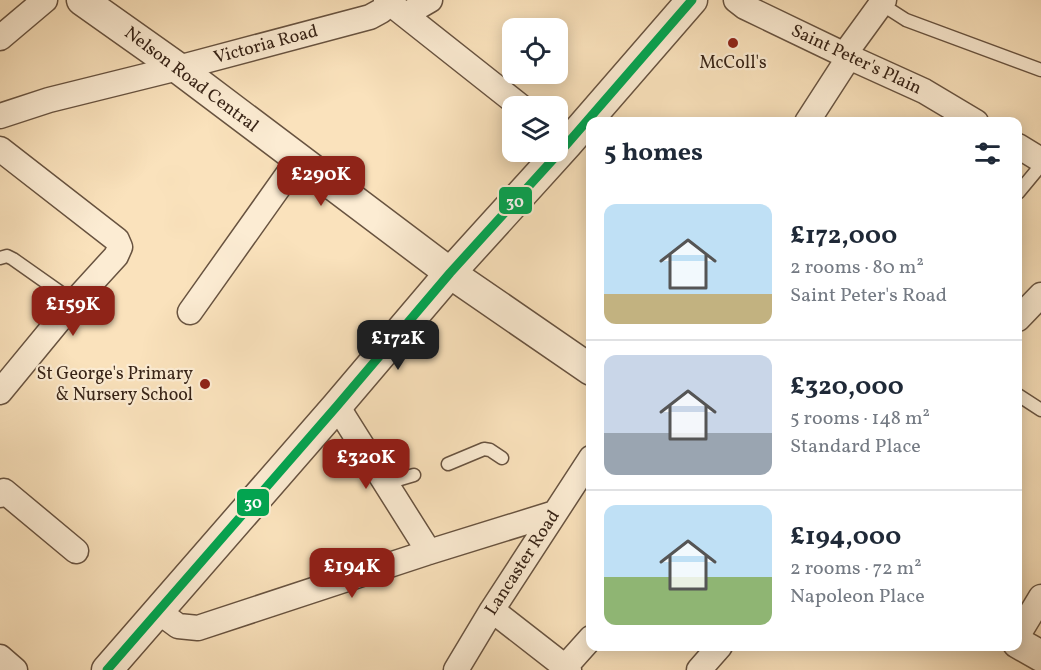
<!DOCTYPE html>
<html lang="en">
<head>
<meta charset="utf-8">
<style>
	body { margin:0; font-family:Vollkorn,serif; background:#f2f2f3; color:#1f2937; height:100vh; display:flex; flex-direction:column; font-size:22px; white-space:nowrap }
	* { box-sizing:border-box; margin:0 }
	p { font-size:20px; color:#747a83 }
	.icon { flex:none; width:33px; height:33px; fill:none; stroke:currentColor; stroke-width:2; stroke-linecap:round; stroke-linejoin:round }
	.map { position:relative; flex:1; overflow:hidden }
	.details { position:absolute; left:586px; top:117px; width:436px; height:534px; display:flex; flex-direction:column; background:#fff; border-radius:12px; box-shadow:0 3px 15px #0003 }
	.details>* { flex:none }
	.tools { position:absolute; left:502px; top:18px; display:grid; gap:12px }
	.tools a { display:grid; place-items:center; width:66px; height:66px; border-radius:12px; background:#fff; box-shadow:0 3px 15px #0003; font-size:30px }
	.price { position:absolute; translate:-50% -51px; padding:0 14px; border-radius:12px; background:#8f2418; color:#fff; font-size:20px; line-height:39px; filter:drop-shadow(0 2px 3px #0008) }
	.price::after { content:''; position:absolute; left:50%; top:36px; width:18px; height:14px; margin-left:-9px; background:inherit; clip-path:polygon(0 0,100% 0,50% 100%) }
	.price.on { background:#222; color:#fff }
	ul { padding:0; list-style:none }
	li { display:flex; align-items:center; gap:18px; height:150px; padding:0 18px }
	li+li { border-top:2px solid #e0e1e3 }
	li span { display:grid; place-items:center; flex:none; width:168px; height:120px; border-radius:12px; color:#555 }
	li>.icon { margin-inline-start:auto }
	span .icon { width:72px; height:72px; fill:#fffc; stroke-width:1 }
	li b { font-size:26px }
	h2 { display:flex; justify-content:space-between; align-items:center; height:72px; padding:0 18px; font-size:26px }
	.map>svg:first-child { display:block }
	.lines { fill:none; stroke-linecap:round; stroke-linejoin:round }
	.service-casing { stroke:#685340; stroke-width:15 }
	.minor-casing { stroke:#685340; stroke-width:27 }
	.tertiary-casing { stroke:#685340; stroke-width:33 }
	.service { stroke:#fcecd3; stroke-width:12 }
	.minor { stroke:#fcecd3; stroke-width:24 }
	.tertiary { stroke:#fcecd3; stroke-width:30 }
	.bus-1-casing { stroke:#fcecd3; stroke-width:14 }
	.bus-1 { stroke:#00a651; stroke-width:9 }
	.poi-dot { fill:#8f2418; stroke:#fcecd3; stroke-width:2 }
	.labels { text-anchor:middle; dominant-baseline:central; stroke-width:4.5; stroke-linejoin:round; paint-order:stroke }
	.street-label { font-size:18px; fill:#372316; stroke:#fcecd3 }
	.poi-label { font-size:18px; fill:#372316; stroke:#fcecd3 }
	.line-badge { stroke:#fcecd3; stroke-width:2 }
	.badge-label { font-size:16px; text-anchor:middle; font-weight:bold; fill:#fff }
</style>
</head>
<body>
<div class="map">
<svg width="1041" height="670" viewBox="0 0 1041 670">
	<rect width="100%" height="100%" fill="#fae2bc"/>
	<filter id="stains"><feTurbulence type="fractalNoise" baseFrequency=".00333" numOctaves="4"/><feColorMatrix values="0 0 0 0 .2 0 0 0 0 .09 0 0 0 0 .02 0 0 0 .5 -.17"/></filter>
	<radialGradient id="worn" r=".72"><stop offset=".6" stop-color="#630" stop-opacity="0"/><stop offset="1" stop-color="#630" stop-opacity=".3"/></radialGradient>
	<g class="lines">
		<defs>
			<path id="service" d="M881,4l25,16 135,50
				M1018,193l19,-23 4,-2
				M0,258l7,-2 6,3 61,43
				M1018,395l23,15
				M448,464l36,-15 6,1 12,8
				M387,483l27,-8"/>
			<path id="minor" d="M386,0l134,106
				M736,0l9,7 104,50 75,34 52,31
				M407,16l11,-9 12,-7
				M0,38l45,-38
				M844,55l40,-55
				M0,116l49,-16 129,-32 192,-51 11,-6 8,-8
				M807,122l42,-65
				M1018,146l23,14
				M0,149l117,91 3,7 -4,9 -42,46 -74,90
				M190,312l108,-152
				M1018,319l23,-24
				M337,406l92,146
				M0,495l4,-4 72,60
				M492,610l77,60
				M159,612l19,14 20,2 231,-76 126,-39
				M1018,635l23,-38
				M0,657l15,13
				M565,667l26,-29
				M456,670l36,-60 99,-152
				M699,670l21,-24"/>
			<path id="tertiary" d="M82,0l96,68 272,205 141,97
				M1018,643l23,13
				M107,670l230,-264 113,-133 117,-129 125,-144"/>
		</defs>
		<use href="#service" class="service-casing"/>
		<use href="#minor" class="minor-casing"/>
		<use href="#tertiary" class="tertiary-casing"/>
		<use href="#service" class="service"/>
		<use href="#minor" class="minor"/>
		<use href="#tertiary" class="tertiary"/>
		<defs>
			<path id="bus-1" d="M107,670l230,-264 113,-133 117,-129 125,-144"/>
		</defs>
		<use href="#bus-1" class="bus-1-casing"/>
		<use href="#bus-1" class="bus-1"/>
	</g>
	<g class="poi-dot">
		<circle cx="733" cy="43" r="6"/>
		<circle cx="205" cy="384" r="6"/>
	</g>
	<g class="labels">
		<g class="street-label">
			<text transform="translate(266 45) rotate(-15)">Victoria Road</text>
			<text transform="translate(856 60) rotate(25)">Saint Peter's Plain</text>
			<text transform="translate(191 80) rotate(37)">Nelson Road Central</text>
			<text transform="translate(523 563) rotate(-57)">Lancaster Road</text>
		</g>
		<g class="poi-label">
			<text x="733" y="63">McColl's</text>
			<text x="193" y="374" text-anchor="end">St George's Primary<tspan x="193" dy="21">&amp; Nursery School</tspan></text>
		</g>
	</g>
	<g class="line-badge">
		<rect x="498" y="186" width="35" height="29" rx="6" fill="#00a651"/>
		<rect x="236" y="488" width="34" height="29" rx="6" fill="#00a651"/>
	</g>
	<g class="badge-label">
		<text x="515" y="207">30</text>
		<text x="253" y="508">30</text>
	</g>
	<rect width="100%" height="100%" filter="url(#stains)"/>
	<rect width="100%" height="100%" fill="url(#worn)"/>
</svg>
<div class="tools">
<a><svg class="icon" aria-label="locate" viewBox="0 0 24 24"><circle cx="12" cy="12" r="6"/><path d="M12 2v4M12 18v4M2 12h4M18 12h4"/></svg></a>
<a><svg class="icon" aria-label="layers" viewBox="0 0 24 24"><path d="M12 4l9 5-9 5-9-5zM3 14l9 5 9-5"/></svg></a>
</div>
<b class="price" style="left:321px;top:207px">£290K</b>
<b class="price" style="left:73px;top:337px">£159K</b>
<b class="price on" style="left:398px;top:371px">£172K</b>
<b class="price" style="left:366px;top:490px">£320K</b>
<b class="price" style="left:352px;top:599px">£194K</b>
<section class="details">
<h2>5 homes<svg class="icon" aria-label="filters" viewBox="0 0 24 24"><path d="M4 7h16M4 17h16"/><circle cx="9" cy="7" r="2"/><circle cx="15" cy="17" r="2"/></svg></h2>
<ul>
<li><span style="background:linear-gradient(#bfe0f5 75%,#c2b280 0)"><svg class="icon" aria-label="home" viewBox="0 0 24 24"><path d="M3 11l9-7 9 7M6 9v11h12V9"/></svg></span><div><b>£172,000</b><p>2 rooms · 80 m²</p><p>Saint Peter's Road</p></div></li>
<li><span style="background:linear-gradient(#c9d6e8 65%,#9aa5b1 0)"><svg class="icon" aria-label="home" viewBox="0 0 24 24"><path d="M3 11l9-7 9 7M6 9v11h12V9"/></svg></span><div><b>£320,000</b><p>5 rooms · 148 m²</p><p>Standard Place</p></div></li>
<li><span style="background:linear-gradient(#bfe0f5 60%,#8fb573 0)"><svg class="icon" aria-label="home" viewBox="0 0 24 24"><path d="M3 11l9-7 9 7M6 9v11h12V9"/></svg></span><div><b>£194,000</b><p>2 rooms · 72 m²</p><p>Napoleon Place</p></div></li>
</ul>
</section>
</div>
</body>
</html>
